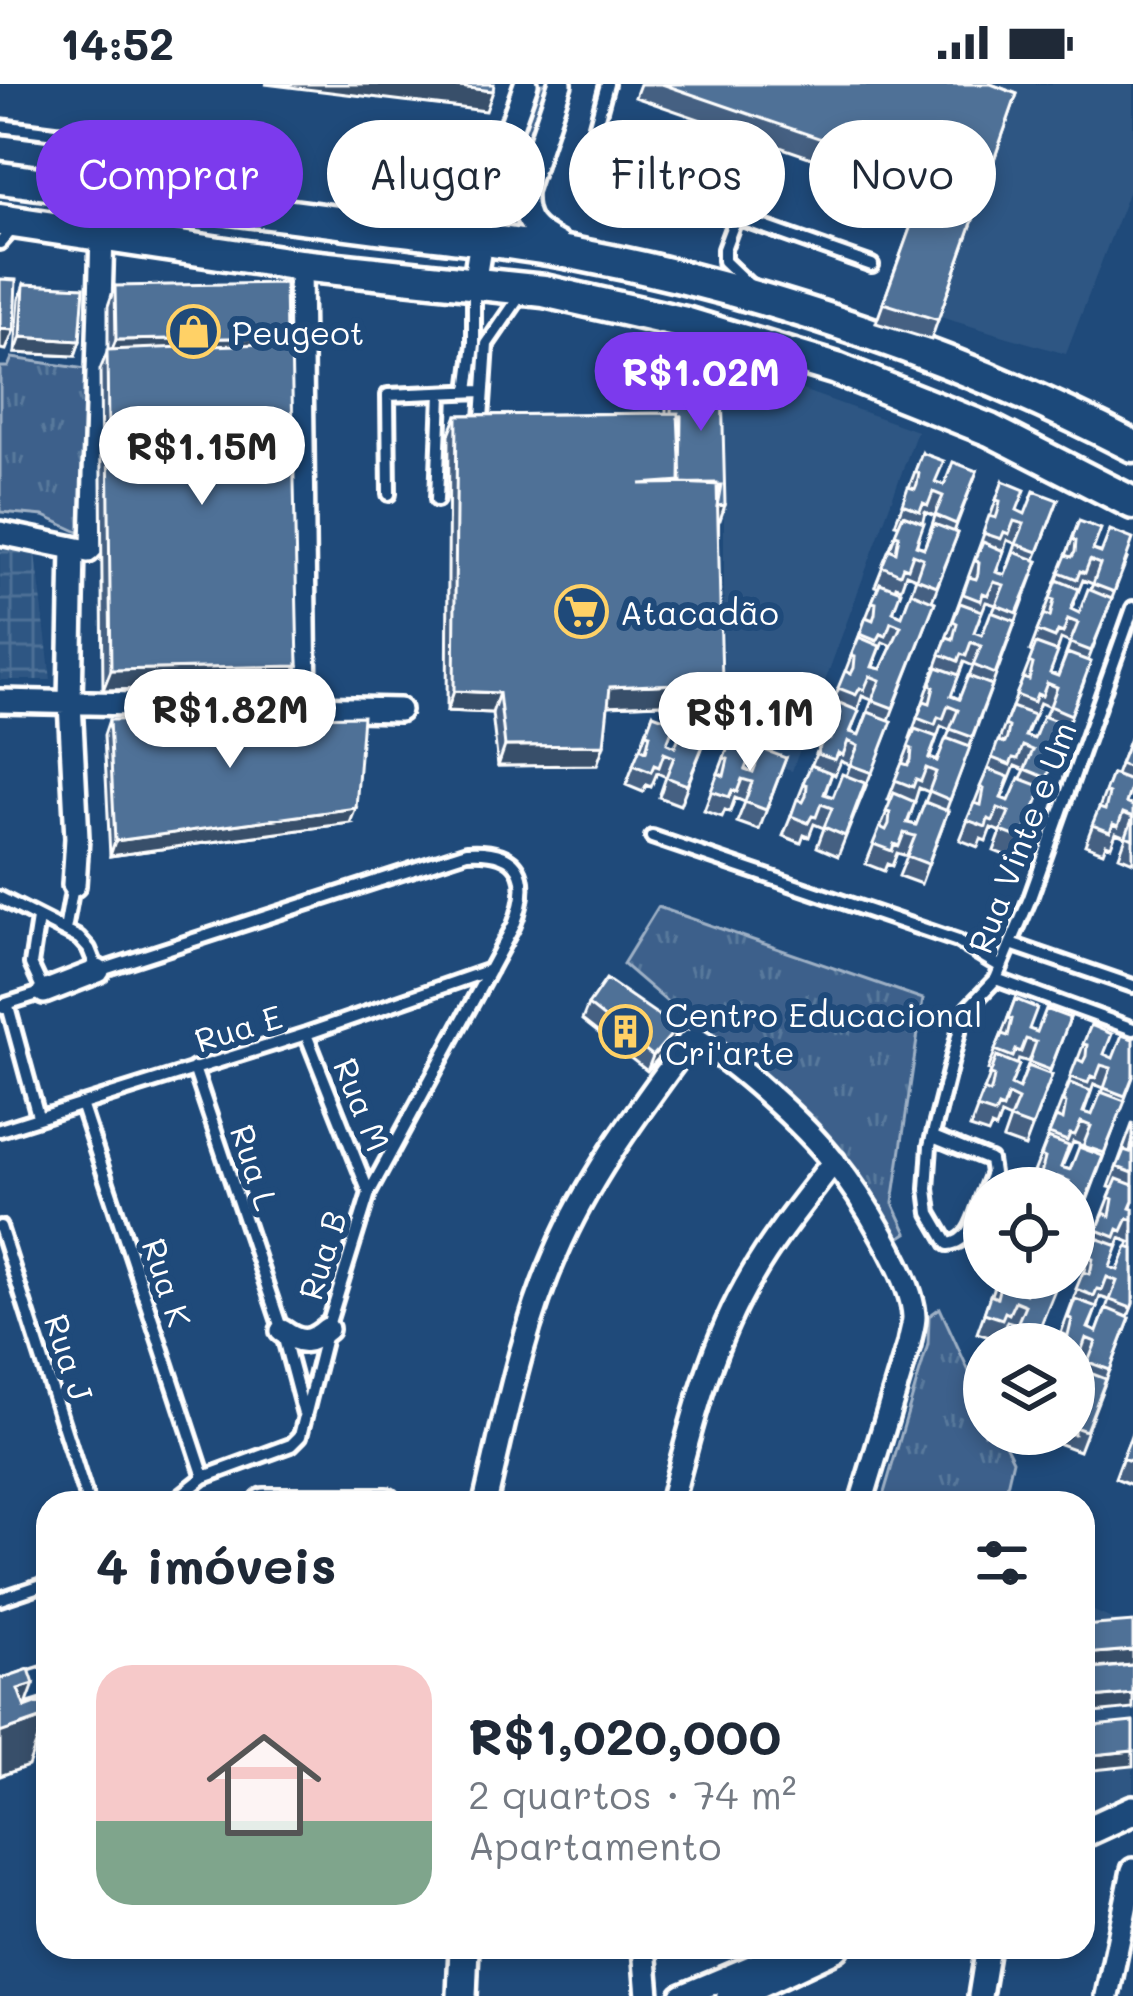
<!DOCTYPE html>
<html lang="pt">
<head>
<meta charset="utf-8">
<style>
	body { margin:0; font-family:Mali,sans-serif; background:#f2f2f3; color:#1f2937; height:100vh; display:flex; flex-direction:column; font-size:45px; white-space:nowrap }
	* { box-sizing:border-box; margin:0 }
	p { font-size:39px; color:#747a83 }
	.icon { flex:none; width:66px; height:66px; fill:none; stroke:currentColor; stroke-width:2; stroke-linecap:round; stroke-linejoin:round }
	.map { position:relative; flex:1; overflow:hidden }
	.panel { position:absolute; left:36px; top:1407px; width:1059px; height:468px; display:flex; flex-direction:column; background:#fff; border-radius:36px; box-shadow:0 6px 18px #0003 }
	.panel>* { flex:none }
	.top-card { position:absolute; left:36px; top:36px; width:1062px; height:108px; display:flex; gap:24px }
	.buttons { position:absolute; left:963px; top:1083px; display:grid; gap:24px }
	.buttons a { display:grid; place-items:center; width:132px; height:132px; border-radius:50%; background:#fff; box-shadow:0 6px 18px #0003; font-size:60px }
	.price { position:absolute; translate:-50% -102px; padding:0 27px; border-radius:42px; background:#fff; color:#222; font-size:39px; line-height:78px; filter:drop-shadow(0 3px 6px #0008) }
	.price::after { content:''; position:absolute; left:50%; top:72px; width:36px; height:27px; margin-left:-18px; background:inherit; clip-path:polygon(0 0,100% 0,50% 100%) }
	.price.on { background:#7c3aed; color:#fff }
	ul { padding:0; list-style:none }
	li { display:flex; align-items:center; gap:36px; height:300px; padding:0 60px }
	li+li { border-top:3px solid #e0e1e3 }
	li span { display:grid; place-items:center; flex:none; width:336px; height:240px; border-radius:36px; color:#555 }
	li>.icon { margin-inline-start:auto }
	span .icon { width:144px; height:144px; fill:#fffc; stroke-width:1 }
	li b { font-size:51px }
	h2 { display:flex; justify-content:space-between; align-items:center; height:144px; padding:0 60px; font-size:51px }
	.tag { padding:0 42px; border-radius:54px; background:#fff; box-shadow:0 6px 18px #0003; font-size:42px; line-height:108px }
	.tag.on { background:#7c3aed; color:#fff }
	.status { display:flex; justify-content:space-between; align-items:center; height:84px; padding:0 60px; background:#fff; direction:ltr }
	.status svg { height:33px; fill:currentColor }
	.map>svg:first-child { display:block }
	.built { fill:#2e5683 }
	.industrial { fill:url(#industrial-grid) }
	.grass { fill:url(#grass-tufts); stroke:#9eb0c5; stroke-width:3 }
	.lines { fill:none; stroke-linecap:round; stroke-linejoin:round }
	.lane-casing { stroke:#fff; stroke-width:20 }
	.street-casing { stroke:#fff; stroke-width:30 }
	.secondary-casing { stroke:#fff; stroke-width:36 }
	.primary-casing { stroke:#fff; stroke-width:39 }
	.lane { stroke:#1f4a7a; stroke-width:10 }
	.street { stroke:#1f4a7a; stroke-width:21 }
	.secondary { stroke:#1f4a7a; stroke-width:27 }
	.primary { stroke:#1f4a7a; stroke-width:30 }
	.wall { fill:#456182; stroke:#fff; stroke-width:3; fill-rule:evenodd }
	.shaded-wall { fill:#384f6a; stroke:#fff; stroke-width:3 }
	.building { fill:#507197; stroke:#fff; stroke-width:3 }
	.labels { text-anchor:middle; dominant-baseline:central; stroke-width:12; stroke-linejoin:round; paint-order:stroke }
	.poi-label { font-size:33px; fill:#fff; stroke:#1f4a7a; text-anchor:start }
	.street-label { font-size:33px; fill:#fff; stroke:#1f4a7a }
</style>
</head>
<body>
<div class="status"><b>14:52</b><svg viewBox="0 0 49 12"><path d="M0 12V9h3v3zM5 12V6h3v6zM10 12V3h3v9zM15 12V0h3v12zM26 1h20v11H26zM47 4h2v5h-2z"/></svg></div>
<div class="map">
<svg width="1133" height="1912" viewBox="0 0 1133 1912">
	<defs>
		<pattern id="industrial-grid" width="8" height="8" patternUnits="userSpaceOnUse" patternTransform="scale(3)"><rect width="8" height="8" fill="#2e5683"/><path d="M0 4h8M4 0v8" fill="none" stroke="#4d6f96"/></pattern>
		<pattern id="grass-tufts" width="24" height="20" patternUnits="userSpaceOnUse" patternTransform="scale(3)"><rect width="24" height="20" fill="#3c618b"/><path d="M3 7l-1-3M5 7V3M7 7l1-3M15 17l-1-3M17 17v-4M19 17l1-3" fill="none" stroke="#59799c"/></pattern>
	</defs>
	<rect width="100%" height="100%" fill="#1f4a7a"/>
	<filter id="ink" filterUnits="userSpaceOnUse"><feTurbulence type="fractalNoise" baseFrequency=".00833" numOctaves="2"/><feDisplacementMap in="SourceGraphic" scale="24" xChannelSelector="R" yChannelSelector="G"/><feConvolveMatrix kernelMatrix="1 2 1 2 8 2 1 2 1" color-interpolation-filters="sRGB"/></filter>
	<g filter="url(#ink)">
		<path class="built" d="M963,0h170v96l-67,174 -126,-37 70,-202z
			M724,278l193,69 -125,340 -68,-24z
			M1083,1522l50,23v171l-50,22z"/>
		<path class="industrial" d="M0,465l36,4 15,127h-51z"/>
		<path class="grass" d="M541,0h18l-34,147 -32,-6 7,-31z
			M12,274l74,11 1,167 -43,-20 -44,-4v-145h8z
			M658,823l265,92 -30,204 14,30 -11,7 -67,-99 -206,-177z
			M940,1224l44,96v30h16l13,26 -10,43h-122l47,-159 1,-28z"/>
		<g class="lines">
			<defs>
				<path id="lane" d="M607,0l-20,74 149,59 136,48
					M0,42l174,22
					M736,133l-12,32v12l25,24
					M0,159l16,-18
					M468,307l6,-47v-56
					M482,335l5,-75 33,-48
					M389,410l-1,-99 94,-4
					M437,416l4,-107
					M652,753l306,104 43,26
					M0,814l79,40 10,11 9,22 369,-119c54,-3 66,24 47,73l-145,268 -42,136 -27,107 -9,9 -87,32 -33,26
					M65,846l8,-44
					M1011,860l122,42
					M996,895l137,50
					M0,922l44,-14 -13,-28 7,-45
					M3,924l5,-2 30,110
					M306,950l63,159
					M194,984l88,263 22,83
					M81,1020l123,373
					M0,1046l306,-96 184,-64
					M933,1053l57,23 2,13 -6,15
					M984,1109c-8,20 -12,49 -36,51l-18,-31 -3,-24 3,-43 30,-118 8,-20 28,-29 34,-81 103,-290
					M0,1143l88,276
					M0,1515l48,-16"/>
				<path id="street" d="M559,160c-25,-13 -37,-23 -35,-53l36,-107
					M300,181l5,446
					M474,200l16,-98 36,-102
					M0,449l73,15 -3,155 7,135 -3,47
					M73,464l15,3 5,-5 9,-312
					M0,617l399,9
					M44,908l54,-21
					M282,1247c18,13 28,13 45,-2
					M485,1419c20,-84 36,-170 71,-250 33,-77 84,-144 133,-211l7,-3c41,24 108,85 138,123 25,31 79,115 80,155 0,8 -4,19 -5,27l-48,159
					M671,1419c20,-78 39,-158 81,-228 23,-40 54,-77 82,-114
					M644,1863l4,49
					M682,1912l105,-44
					M980,1912l8,-49
					M1107,1912l26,-126"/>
				<path id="secondary" d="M264,1419h122
					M0,1612l48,-15
					M1083,1749l50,-23
					M462,1912l2,-49
					M731,1912l104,-49"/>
				<path id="primary" d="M0,94c123,16 246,32 369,48 70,9 139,15 207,28 186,35 389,105 557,192
					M0,136l300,45 244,26 141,32 152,46 153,61 143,73
					M426,149l70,-71"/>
			</defs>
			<use href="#lane" class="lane-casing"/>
			<use href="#street" class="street-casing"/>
			<use href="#secondary" class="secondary-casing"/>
			<use href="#primary" class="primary-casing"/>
			<use href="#lane" class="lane"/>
			<use href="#street" class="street"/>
			<use href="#secondary" class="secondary"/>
			<use href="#primary" class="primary"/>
		</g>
		<path class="wall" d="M640,0h351l26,10 -86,246 -55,-17 46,-127 -287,-99z
			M24,200l51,72 -60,-3 4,-54z
			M115,202l168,57 15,323 -8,20 -187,4 -3,-320 8,-20v-44z
			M672,297l50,5 -8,316 -106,4 -11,59 -99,1 -6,-53 -45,-2 2,-276 8,-20 209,-2v-17z
			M922,369l14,29 8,3 33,-14 -23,61 4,1 -26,68 3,1 -46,118 3,1 -54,135 -21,-9 7,-19 -10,-4 -5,13 -5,-2 -3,8 -18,-7 51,-127 -3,-1 47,-121 -3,-1 24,-61 -4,-1zM925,428l10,4 -11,32 -7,-3zM906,490l10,4 -14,38 -8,-4 1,-23 1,-3 5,2zM883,558l9,4 -11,23 -8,-2zM862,612l10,4 -13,35 -8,-3zM841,677l9,4 -4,11 -13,21 -8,-3 7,-21 3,2z
			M1003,397l14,30 8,3 33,-14 -23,60 3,1 -92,250h2l-27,73 -22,-8 8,-20 -10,-3 -5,13 -5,-2 -3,7 -18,-7 25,-63 -3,-1 24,-62h-2zM1007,456l9,4 -11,31 -8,-3zM986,518l10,3 -14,30 -8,-3zM964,578l9,4 -14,33 -8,-4zM941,642l9,4 -13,31 -7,-3zM919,704l10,4 -13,33 -8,-2z
			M1079,437l14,29 34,9 -39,102 -4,21 -69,177 -21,-8 7,-19 -10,-4 -5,13 -5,-2 -3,8 -18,-7 73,-187 -3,-2zM1083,496l10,4 -14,29 -8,-3zM1061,555l9,4 -12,33 -8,-3zM1040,619l9,4 -15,32 -8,-3zM1015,682l10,4 -16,31 -7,-3z
			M653,630l14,30 8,3 33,-14 -28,72 -21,-8 7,-20 -9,-4 -6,14 -5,-2 -3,7 -17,-7z
			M109,636l241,103 -240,33 -6,-121z
			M1133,646v55l-7,18 7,3v56l-14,-6 7,-19 -10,-4 -5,13 -5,-2 -3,8 -18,-7 27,-71 4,1z
			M731,655l14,30 8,3 33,-14 -27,72 -22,-8 8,-20 -10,-4 -5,14 -5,-2 -3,7 -18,-6z
			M1015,915l14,30 8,3 33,-14 -21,56 3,1 -27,72 -22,-8 7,-20 -9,-4 -5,14 -5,-2 -3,7 -18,-6 21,-56 -3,-2zM1019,975l10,3 -10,27 -8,-4z
			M588,921l89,23 -5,15 -25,28 -65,-51z
			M1091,941l14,30 28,22 -59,159v-48h-46zM1094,1000l10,4 -12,27 -8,-3zM1073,1058l10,4 -13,24 -8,-3z
			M1133,1038v79l-2,7 2,1v95l-5,13 2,1 -51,133 -22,-8 4,-9h13v-43l14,-29 -9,-4 -5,12v-26h-17l34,-93 -2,-1 24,-62 -4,-1zM1120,1154l10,4 -12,28 -8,-3zM1100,1213l9,3 -12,32 -8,-3z
			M997,1194l29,16 6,-16h26l-24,66h-24l7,-20 -10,-3 -5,13 -4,-2 -3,7 -18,-6z
			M1133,1346v53l-1,2 -17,-7z"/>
		<path class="shaded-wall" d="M265,0h171l57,7 -7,20z
			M0,245l14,1 -8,20 -6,-1z
			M21,253l59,4 -5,15 -60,-3z
			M286,253l-8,20 -170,3 8,-20z
			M725,421l-5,15 -10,1 6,-15z
			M298,582l-8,20 -187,4 8,-20z
			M722,598l-8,20 -111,4 7,-19z
			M454,607l45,2 -7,20 -45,-2z
			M604,661l-7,20 -99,1 7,-20z
			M356,724l-6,15 -240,33 5,-15z
			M677,944l-5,15 -25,28 6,-15z
			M1133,1566v15l-50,4v-15z
			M34,1600l-16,43 28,-10 -18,49 -28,10v-43l18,-44z
			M1133,1610v15l-50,5v-15z
			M1133,1667v15l-50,5v-15z"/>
		<path class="building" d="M436,0h58l-1,7z
			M662,0h329l26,10 -79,226 -55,-17 46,-127z
			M0,195l16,1 -2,50 -14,-1z
			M285,199l1,54 -170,3 -1,-54z
			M24,200l60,3 -4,54 -59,-4z
			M291,259l7,323 -187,4 -4,-320z
			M672,297l50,5 3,119 -8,1 4,-21 -41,-2 1,-67 -3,1v-4h-7z
			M678,329l3,68 -41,3 77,-1 5,199 -112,5 -6,58 -99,1 -6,-53 -45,-2 3,-276z
			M922,369l22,8 -9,21 9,3 9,-23 24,9 -21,53 -21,-9 8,-19 -10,-4 -5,13 -5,-2 -3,8 -18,-7 6,-17 7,2 2,-5 2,-11 -4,-2z
			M1003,397l22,9 -8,20 8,4 9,-23 24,9 -20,52 -22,-8 8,-20 -10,-3 -5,13 -5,-2 -3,7 -18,-6 6,-17 7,2 2,-6 2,-11 -4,-1z
			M903,431l21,8 -8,22 8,3 10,-24 24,9 -21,53 -21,-8 7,-20 -10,-4 -5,14 -5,-2 -3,8 -18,-8 7,-17 7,3 3,-17 -4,-1z
			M1079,437l22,8 -8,21 8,3 9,-23 23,9 -19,53 -21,-8 7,-20 -10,-4 -5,13 -5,-2 -3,8 -18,-7 7,-17 6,2 3,-5 1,-11 -4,-2z
			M983,458l21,9 -8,21 9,3 9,-23 24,9 -21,52 -21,-8 8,-20 -10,-3 -6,13 -5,-2 -2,8 -18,-7 6,-17 7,2 2,-5 1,-12 -4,-1z
			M1057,496l22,9 -8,20 8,4 9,-24 24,10 -21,52 -21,-8 8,-20 -10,-4 -5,14 -5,-2 -3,7 -18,-7 7,-17 6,3 4,-17 -4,-1z
			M880,499l21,8 -8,21 9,4 9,-24 24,10 -42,106 -21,-8 8,-20 -10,-4 -6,14 -4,-2 -4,7 -18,-7 7,-17 6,3 3,-6 1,-11 -4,-1 8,-19 21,9 -8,21 9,2 20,-43 -10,-4 -5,14 -5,-2 -4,7 -17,-7 6,-17 7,3 2,-6 1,-11 -4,-1z
			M960,519l22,8 -8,21 8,3 9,-23 24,9 -20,53 -22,-9 8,-19 -10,-4 -5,14 -5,-2 -3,7 -18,-7 7,-17 6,2 4,-16 -4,-2z
			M1036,560l22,8 -8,21 8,3 9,-23 24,9 -20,53 -21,-9 7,-19 -10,-4 -5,13 -5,-2 -3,8 -18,-7 7,-17 6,2 4,-16 -4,-2z
			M937,583l22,8 -8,21 8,3 9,-23 24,9 -20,52 -22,-8 8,-19 -10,-4 -5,13 -5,-2 -3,8 -18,-7 7,-17 6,2 4,-16 -4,-2z
			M837,618l22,9 -9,21 9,3 9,-23 24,9 -20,52 -22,-8 8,-19 -10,-5 -5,14 -5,-2 -3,7 -18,-6 7,-18 6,3 2,-6 2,-11 -4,-1z
			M1012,623l22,8 -9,21 9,3 9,-23 24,9 -20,53 -22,-9 8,-19 -10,-4 -5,13 -5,-1 -3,7 -18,-7 6,-17 7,2 2,-5 2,-11 -4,-2z
			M653,630l22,8 -8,21 8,4 9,-24 24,10 -21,52 -21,-8 8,-20 -10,-4 -5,14 -5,-2 -3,7 -18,-7 7,-17 6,3 4,-17 -4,-1z
			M363,632l-7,92 -241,33 -6,-121z
			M915,645l22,8 -8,21 8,3 9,-23 24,9 -20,53 -21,-9 7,-19 -10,-4 -5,13 -5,-2 -3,8 -18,-7 7,-17 6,2 3,-5 1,-11 -4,-2z
			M731,655l22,9 -8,21 8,3 9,-23 24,9 -20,52 -21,-8 7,-20 -10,-3 -5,13 -5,-2 -3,7 -18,-6 7,-18 6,3 4,-17 -4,-1z
			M1127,663l6,1v21l-13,-5z
			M811,681l21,8 -8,21 9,3 9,-23 23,9 -20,53 -21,-9 8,-19 -11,-4 -5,13 -4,-1 -4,7 -17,-7 6,-17 6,3 3,-6 1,-11 -4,-2z
			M988,685l21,8 -8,21 8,3 10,-23 24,9 -21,52 -21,-8 8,-19 -11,-4 -5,13 -5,-2 -2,8 -19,-7 7,-17 7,2 3,-16 -4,-2z
			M1112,690l21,8 -7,21 7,3v11l-10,-4 -5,13 -5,-2 -3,8 -18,-7 7,-17 6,2 4,-16 -4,-2z
			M894,709l21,9 -8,21 9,2 9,-23 23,9 -20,53 -21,-8 8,-20 -11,-3 -5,13 -5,-2 -2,7 -19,-7 7,-17 6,3 3,-6 1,-11 -4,-1z
			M1133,733v22l-7,-3z
			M606,895l71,49 -24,28 -65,-51z
			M1015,915l22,9 -8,21 8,3 9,-23 24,9 -20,52 -21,-8 7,-20 -10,-3 -5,13 -5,-2 -3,7 -18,-7 7,-16 6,2 4,-17 -4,-1z
			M1091,941l21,9 -8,20 9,4 9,-23 11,4v37l-8,20 -21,-8 7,-20 -10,-3 -5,13 -5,-2 -3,7 -18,-6 7,-18 6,3 3,-6 1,-11 -4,-1z
			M997,972l22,9 -8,20 8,4 9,-23 24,9 -20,52 -22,-8 8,-19 -10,-5 -5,14 -5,-2 -3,7 -18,-6 7,-18 6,3 2,-6 2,-11 -4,-1z
			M1070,999l21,8 -8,21 9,3 9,-23 24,9 -21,52 -21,-7 8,-20 -10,-4 -6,13 -5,-1 -3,7 -18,-7 7,-17 7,3 3,-17 -4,-1z
			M1048,1054l21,8 -8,21 9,3 9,-23 24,9 -21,53 -8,-3v-18h-8l3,-7 -11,-4 -3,11h-27l6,-16 7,2 4,-16 -4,-2z
			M1133,1054v35l-16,-6 7,-17 6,2z
			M1117,1095l16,6v16l-3,7 3,1v11l-5,-2 -6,13 -4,-2 -3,8 -18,-7 7,-17 6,3 3,-17 -4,-2z
			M1096,1154l22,8 -8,21 8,3 9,-23 6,2v54l-2,5 -21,-8 7,-19 -10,-4 -5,13 -5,-1 -3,7 -18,-7 7,-17 6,2 2,-5 2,-11 -4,-2z
			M997,1194h25l-5,13 9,3 6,-16 27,2 -21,52 -21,-8 8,-19 -10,-4 -6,13 -4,-2 -3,7 -18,-6 6,-18 7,3 4,-17 -4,-1z
			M1075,1215l22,8 -9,21 9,4 9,-24 24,10 -20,52 -22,-8 8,-20 -10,-4 -5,14 -5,-2 -2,4v-10h-17l4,-11 7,3 4,-17 -4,-1z
			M1082,1286l24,9 -20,52 -12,-4v-36z
			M1129,1357l4,1v20l-11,-4z
			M1133,1538v28l-50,4v-28z
			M1133,1581v29l-50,5v-29z
			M29,1585l5,15 -16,5 7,19 16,-6 5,15 -46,16v-54z
			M1133,1638v29l-50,5v-29z"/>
	</g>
	<defs>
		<symbol id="shop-ring" viewBox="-11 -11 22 22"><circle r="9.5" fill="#1f4a7a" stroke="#ffd166" stroke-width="1.5"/><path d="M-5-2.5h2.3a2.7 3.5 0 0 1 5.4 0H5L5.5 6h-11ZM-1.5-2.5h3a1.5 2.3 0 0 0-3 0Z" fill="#ffd166"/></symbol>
		<symbol id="supermarket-ring" viewBox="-11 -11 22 22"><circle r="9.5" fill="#1f4a7a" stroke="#ffd166" stroke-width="1.5"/><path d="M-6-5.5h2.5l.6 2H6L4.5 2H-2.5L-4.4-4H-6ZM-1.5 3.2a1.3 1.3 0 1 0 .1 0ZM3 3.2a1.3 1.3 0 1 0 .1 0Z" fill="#ffd166"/></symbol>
		<symbol id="building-ring" viewBox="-11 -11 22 22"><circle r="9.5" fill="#1f4a7a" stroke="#ffd166" stroke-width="1.5"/><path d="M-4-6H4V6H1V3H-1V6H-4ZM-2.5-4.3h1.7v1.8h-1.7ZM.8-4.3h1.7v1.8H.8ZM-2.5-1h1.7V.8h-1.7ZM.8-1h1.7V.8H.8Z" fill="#ffd166"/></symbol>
	</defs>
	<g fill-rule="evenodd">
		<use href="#shop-ring" x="164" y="218" width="59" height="59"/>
		<use href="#supermarket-ring" x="552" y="498" width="59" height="59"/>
		<use href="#building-ring" x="596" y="918" width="59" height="59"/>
	</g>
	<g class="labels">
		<g class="poi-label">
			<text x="232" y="247">Peugeot</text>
			<text x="620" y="527">Atacadão</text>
			<text x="665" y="929">Centro Educacional<tspan x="665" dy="38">Cri'arte</tspan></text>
		</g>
		<g class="street-label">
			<text transform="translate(1021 753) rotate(-69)">Rua Vinte e Um</text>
			<text transform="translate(238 943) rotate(-17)">Rua E</text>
			<text transform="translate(363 1020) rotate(68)">Rua M</text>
			<text transform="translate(256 1083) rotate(72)">Rua L</text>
			<text transform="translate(321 1171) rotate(-73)">Rua B</text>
			<text transform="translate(168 1198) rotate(72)">Rua K</text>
			<text transform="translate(70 1273) rotate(72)">Rua J</text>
		</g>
	</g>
</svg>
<div class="buttons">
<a><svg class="icon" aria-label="locate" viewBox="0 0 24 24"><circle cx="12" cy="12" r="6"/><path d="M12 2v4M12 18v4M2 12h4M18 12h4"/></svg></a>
<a><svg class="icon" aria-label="layers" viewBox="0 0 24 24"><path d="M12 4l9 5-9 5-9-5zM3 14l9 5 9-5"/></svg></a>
</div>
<b class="price on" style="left:701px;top:350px">R$1.02M</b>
<b class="price" style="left:202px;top:424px">R$1.15M</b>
<b class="price" style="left:230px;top:687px">R$1.82M</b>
<b class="price" style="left:750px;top:690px">R$1.1M</b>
<div class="top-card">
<a class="tag on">Comprar</a>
<a class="tag">Alugar</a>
<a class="tag">Filtros</a>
<a class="tag">Novo</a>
</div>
<section class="panel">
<h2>4 imóveis<svg class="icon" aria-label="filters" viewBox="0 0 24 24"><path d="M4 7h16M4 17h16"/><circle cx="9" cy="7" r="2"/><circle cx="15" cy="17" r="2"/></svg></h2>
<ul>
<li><span style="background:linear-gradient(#f6c9c9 65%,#7fa58c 0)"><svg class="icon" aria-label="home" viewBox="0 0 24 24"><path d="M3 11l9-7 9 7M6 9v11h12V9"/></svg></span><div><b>R$1,020,000</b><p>2 quartos · 74 m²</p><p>Apartamento</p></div></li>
</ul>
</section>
</div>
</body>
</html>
